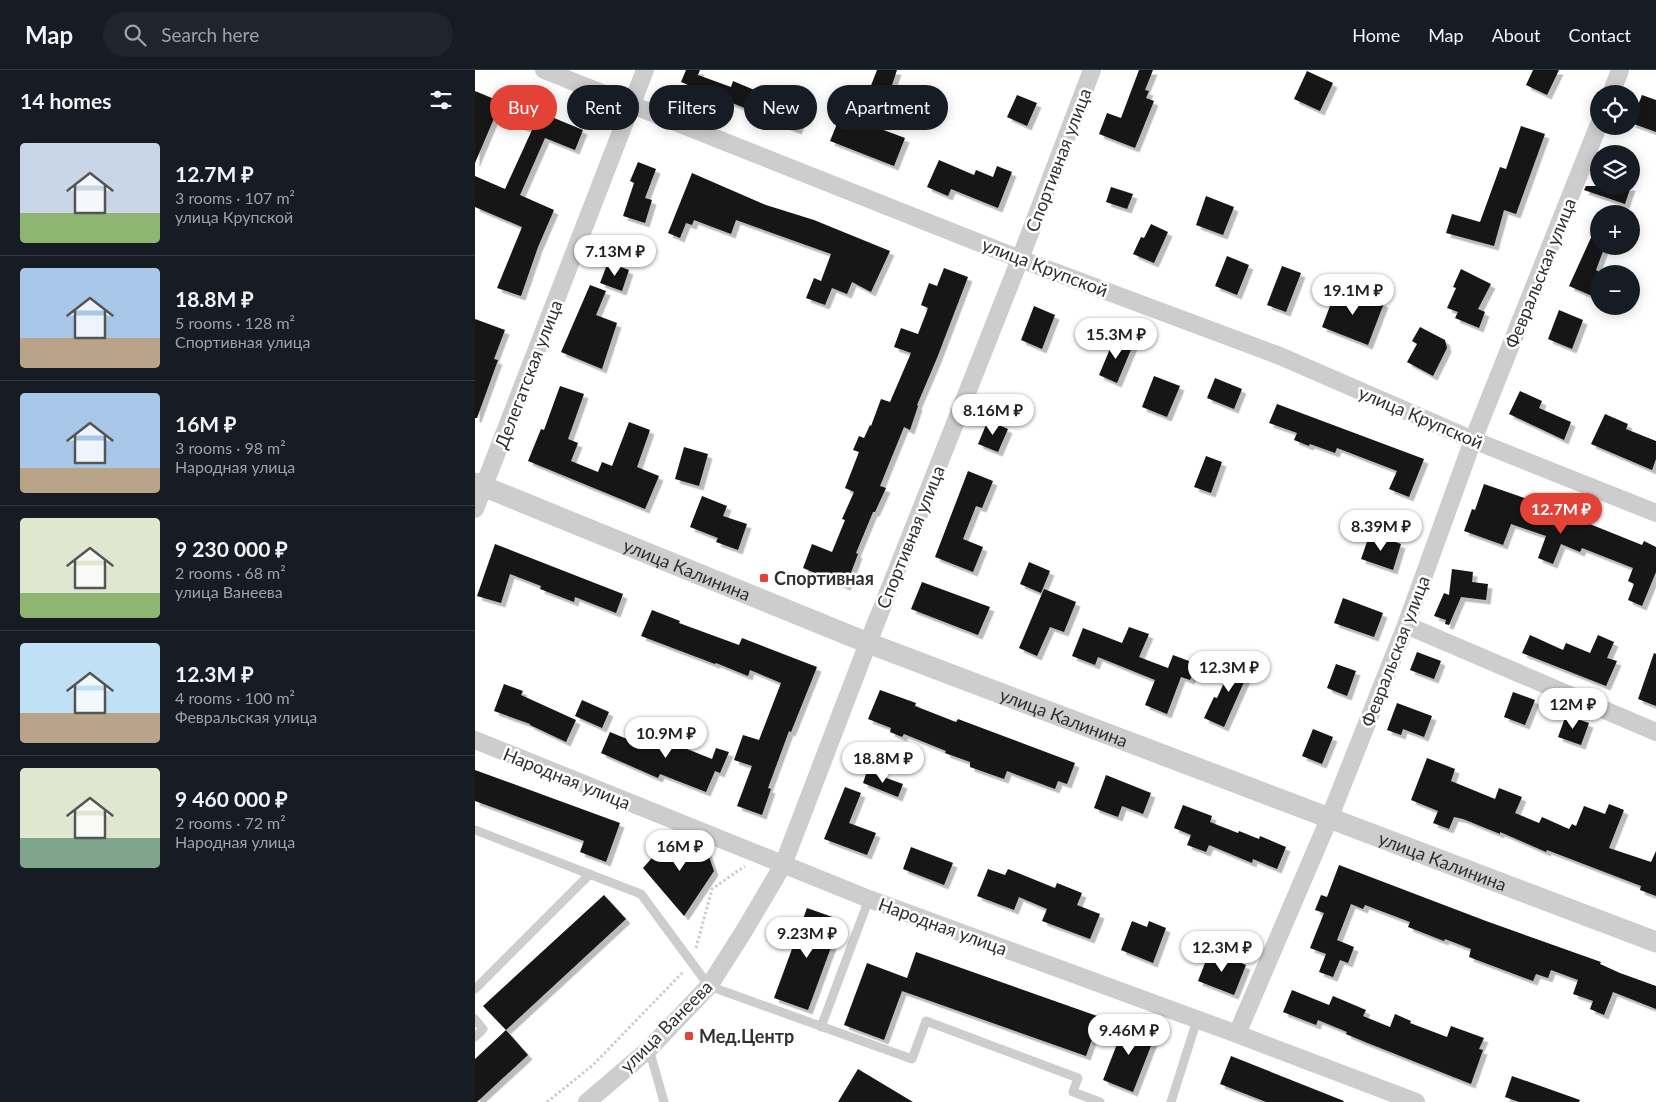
<!DOCTYPE html>
<html lang="en">
<head>
<meta charset="utf-8">
<style>
	body { margin:0; font-family:Lato,sans-serif; background:#20242c; color:#f1f3f6; height:100vh; display:flex; flex-direction:column; font-size:19px; white-space:nowrap }
	* { box-sizing:border-box; margin:0 }
	p { font-size:16px; color:#9ea1a6 }
	.icon { flex:none; width:28px; height:28px; fill:none; stroke:currentColor; stroke-width:2; stroke-linecap:round; stroke-linejoin:round }
	.map { position:relative; flex:1; overflow:hidden }
	.sheet { display:flex; flex-direction:column; background:#171b24; width:475px }
	.sheet>* { flex:none }
	.top-card { position:absolute; left:15px; top:15px; width:475px; height:45px; display:flex; gap:10px }
	.tools { position:absolute; left:1115px; top:15px; display:grid; gap:10px }
	.tools a { display:grid; place-items:center; width:50px; height:50px; border-radius:50%; background:#171b24; box-shadow:0 2px 12px #0003; font-size:25px }
	.price { position:absolute; translate:-50% -42px; padding:0 11px; border-radius:18px; background:#fff; color:#222; font-size:16px; line-height:32px; filter:drop-shadow(0 1px 2px #0008) }
	.price::after { content:''; position:absolute; left:50%; top:30px; width:15px; height:11px; margin-left:-8px; background:inherit; clip-path:polygon(0 0,100% 0,50% 100%) }
	.price.active { background:#e24336; color:#fff }
	ul { padding:0; list-style:none }
	li { display:flex; align-items:center; gap:15px; height:125px; padding:0 20px }
	li+li { border-top:1px solid #363941 }
	li span { display:grid; place-items:center; flex:none; width:140px; height:100px; border-radius:5px; color:#555 }
	li>.icon { margin-inline-start:auto }
	span .icon { width:60px; height:60px; fill:#fffc; stroke-width:1 }
	li b { font-size:21px }
	h2 { display:flex; justify-content:space-between; align-items:center; height:60px; padding:0 20px; font-size:21px }
	.chip { padding:0 18px; border-radius:22px; background:#171b24; box-shadow:0 2px 12px #0003; font-size:18px; line-height:45px }
	.chip.active { background:#e24336; color:#fff }
	header { display:flex; align-items:center; gap:30px; box-sizing:border-box; height:70px; padding:0 25px; background:#171b24; border-bottom:1px solid #363941 }
	header strong { font-size:24px }
	nav { display:flex; gap:28px; margin-inline-start:auto; font-size:18px }
	.search { width:350px; height:45px; background:#20242c; display:flex; align-items:center; gap:12px; box-sizing:border-box; padding:0 18px; border-radius:28px; color:#9ea1a6; font-size:19px }
	main { display:flex; flex:1; min-height:0 }
	.map>svg:first-child { display:block }
	.building { fill:#171717; filter:url(#shadow) }
	.lines { fill:none; stroke-linecap:round; stroke-linejoin:round }
	.path { stroke:#cdcdcd; stroke-width:3; stroke-dasharray:2.5 2.5; stroke-linecap:butt }
	.service { stroke:#cdcdcd; stroke-width:9 }
	.minor { stroke:#cdcdcd; stroke-width:18 }
	.tertiary { stroke:#cdcdcd; stroke-width:21 }
	.poi-dot { fill:#e24336; stroke:#fff; stroke-width:2 }
	.labels { text-anchor:middle; dominant-baseline:central; stroke-width:5; stroke-linejoin:round; paint-order:stroke }
	.street-label { font-size:18px; fill:#303030; stroke:#fff }
	.poi-label { font-size:18px; font-weight:bold; fill:#303030; stroke:#fff; text-anchor:start }
</style>
</head>
<body>
<header>
<strong>Map</strong>
<div class="search"><svg class="icon" aria-label="search" viewBox="0 0 24 24"><circle cx="10" cy="10" r="6"/><path d="M15 15l6 6"/></svg>Search here</div>
<nav><a>Home</a><a>Map</a><a>About</a><a>Contact</a></nav>
</header>
<main>
<section class="sheet">
<h2>14 homes<svg class="icon" aria-label="filters" viewBox="0 0 24 24"><path d="M4 7h16M4 17h16"/><circle cx="9" cy="7" r="2"/><circle cx="15" cy="17" r="2"/></svg></h2>
<ul>
<li><span style="background:linear-gradient(#c9d6e8 70%,#8fb573 0)"><svg class="icon" aria-label="home" viewBox="0 0 24 24"><path d="M3 11l9-7 9 7M6 9v11h12V9"/></svg></span><div><b>12.7M ₽</b><p>3 rooms · 107 m²</p><p>улица Крупской</p></div></li>
<li><span style="background:linear-gradient(#a9c7e8 70%,#b9a48a 0)"><svg class="icon" aria-label="home" viewBox="0 0 24 24"><path d="M3 11l9-7 9 7M6 9v11h12V9"/></svg></span><div><b>18.8M ₽</b><p>5 rooms · 128 m²</p><p>Спортивная улица</p></div></li>
<li><span style="background:linear-gradient(#a9c7e8 75%,#b9a48a 0)"><svg class="icon" aria-label="home" viewBox="0 0 24 24"><path d="M3 11l9-7 9 7M6 9v11h12V9"/></svg></span><div><b>16M ₽</b><p>3 rooms · 98 m²</p><p>Народная улица</p></div></li>
<li><span style="background:linear-gradient(#dfe7d0 75%,#8fb573 0)"><svg class="icon" aria-label="home" viewBox="0 0 24 24"><path d="M3 11l9-7 9 7M6 9v11h12V9"/></svg></span><div><b>9 230 000 ₽</b><p>2 rooms · 68 m²</p><p>улица Ванеева</p></div></li>
<li><span style="background:linear-gradient(#bfe0f5 70%,#b9a48a 0)"><svg class="icon" aria-label="home" viewBox="0 0 24 24"><path d="M3 11l9-7 9 7M6 9v11h12V9"/></svg></span><div><b>12.3M ₽</b><p>4 rooms · 100 m²</p><p>Февральская улица</p></div></li>
<li><span style="background:linear-gradient(#dfe7d0 70%,#7fa58c 0)"><svg class="icon" aria-label="home" viewBox="0 0 24 24"><path d="M3 11l9-7 9 7M6 9v11h12V9"/></svg></span><div><b>9 460 000 ₽</b><p>2 rooms · 72 m²</p><p>Народная улица</p></div></li>
</ul>
</section>
<div class="map">
<svg width="1181" height="1032" viewBox="0 0 1181 1032">
	<defs>
		<filter id="shadow"><feDropShadow dx="4.5" dy="4.5" stdDeviation="0" flood-color="#0004"/></filter>
	</defs>
	<rect width="100%" height="100%" fill="#fff"/>
	<path class="building" d="M211,0h14l-2,5 33,12 2,-6 19,8 2,1 -7,19 -66,-27z
		M402,0h20l-8,24 -19,-6z
		M664,0h14l-8,20 4,1 -3,7 8,3 -19,47 -36,-14 8,-21 14,5z
		M1058,0h26l-12,25 -21,-10z
		M832,1l26,12 -13,28 -26,-12z
		M311,20l24,9 -13,31 -23,-9z
		M0,21l29,12 2,-5 77,32 -8,20 -30,-12 -25,57 34,15 -16,37 -17,49 -24,-8 25,-61 -47,-20v-31l30,13 27,-59 -37,-14 -20,47z
		M542,25l20,8 -10,23 -20,-9z
		M1167,25l14,5v32l-25,-9z
		M366,44l64,24 -11,28 -64,-25z
		M1046,56l24,8 -29,80 -12,-4 -10,36 -48,-13 6,-19 28,8 20,-55 6,2z
		M464,90l35,15 2,-5 17,7 4,-11 15,6 -14,36 -47,-19 -3,7 -21,-9z
		M163,92l18,7 -11,29 7,2 -7,23 -22,-7 11,-33 -4,-2z
		M217,103l74,32 48,15 76,31 -19,41 -19,-10 -5,12 -15,-6 -7,17 -19,-7 8,-20 7,3 10,-27 -95,-34 -5,14 -37,-14 -2,5 -6,-2 -6,15 -12,-5z
		M1111,116h45l-6,18 -41,-14z
		M636,117l22,7 -6,15 -21,-7z
		M731,126l28,11 -11,28 -27,-10z
		M1124,150v26h6l-9,24 3,2v27l-30,-13z
		M676,154l17,8 -14,31 -21,-9 8,-17 3,1z
		M752,186l22,9 -12,30 -22,-9z
		M133,192l21,8 -7,21 -22,-8z
		M807,196l19,7 -15,39 -19,-7z
		M469,198l24,9 -31,81 -20,47 1,1 -8,24 -6,-3 -24,59 6,2 -11,24h-2l-17,41 2,1 -12,32 -43,-18 9,-24 20,8 13,-32 -3,-1 12,-27 -9,-4 14,-36 -6,-2 6,-14 5,2 6,-13 1,1 10,-27 9,3 21,-49 -17,-6 7,-19 17,6 10,-26 -7,-3 8,-22 8,3z
		M986,199l30,15 -13,25 7,3 -6,16 -24,-10 3,-6 -11,-4 9,-20 -3,-1z
		M115,215l16,6 -10,24 21,8 -15,46 -41,-17z
		M861,220l17,6 1,-4 30,11 -16,42 -46,-18z
		M559,236l21,9 -13,34 -21,-9z
		M1084,240l24,10 -11,29 -24,-10z
		M0,249l30,11 -11,29 4,1 -21,58h-2z
		M945,257l25,13 2,8 -14,28 -26,-14 10,-18 -5,-3z
		M640,267l18,8 -16,38 -18,-8z
		M679,306l26,10 -13,31 -25,-10z
		M740,308l27,11 -8,20 -27,-11z
		M85,316l24,8 -16,45 10,4 -7,18 27,11 4,-10 10,4 17,-44 21,8 -13,37 22,9 -14,33 -117,-48 13,-32 3,1z
		M1045,321l22,10 -3,7 32,14 -7,18 -55,-26z
		M802,334l147,55 -15,38 -20,-8 8,-18 -60,-23 -2,5 -25,-9 -1,2 -15,-6 3,-7 -28,-10z
		M1130,344l23,10 -2,5 30,12v18l-4,11 -61,-26z
		M513,350l20,9 -10,23 -20,-8z
		M209,377l24,7 -9,32 -24,-7z
		M731,386l16,6 -11,31 -17,-6z
		M493,401l25,10 -11,27 -6,-2 -13,33 20,8 -10,25 -38,-15z
		M1009,414l67,23 -1,1 92,37 2,-4 12,6v25l-14,34 -14,-6 6,-16 -6,-3 5,-13 -51,-20 -2,4 -19,-8 -8,20 -15,-6 8,-22 -35,-12 -8,21 -39,-14 8,-22 3,1z
		M227,426l25,10 -4,10 24,8 -9,26 -22,-8 2,-4 -28,-11z
		M895,463l31,11 -8,26 -32,-11z
		M20,474l128,50 -7,19 -41,-16 -1,5 -34,-13 1,-3 -31,-12 -9,29 -24,-7z
		M554,492l21,9 -9,22 -21,-9z
		M977,499l21,3 -1,10 16,2 -2,16 -25,-3 -12,28 -4,-1 1,-4 -12,-4 10,-23 5,2z
		M447,512l68,25 -12,28 -67,-26z
		M569,519l32,13 -12,30 -14,-5 -13,29 -18,-8z
		M868,528l40,15 -9,24 -40,-14z
		M177,540l28,11 -1,2 60,22 3,-7 75,29 -26,65 -2,-1 -21,57 3,1 -9,26 -25,-9 15,-40 -18,-6 9,-25 16,5 22,-57 -31,-13 -2,6 -32,-13 -1,1 -74,-28z
		M654,557l20,7 -10,23 29,11 5,-13 24,9 -7,16 -9,-3 -14,37 -22,-9 10,-25 -57,-23 -3,8 -23,-9 11,-28 39,15z
		M1055,565l33,15 3,-7 24,10 8,-18 16,7 -7,16 10,3 -11,25 -84,-33z
		M942,582l24,9 -7,18 -24,-9z
		M1179,583l2,1v52l-18,-7z
		M761,587l16,7 -28,63 -20,-9 10,-21 3,1z
		M861,594l20,7 -9,25 -20,-8z
		M29,614l19,7 -2,4 55,25 -10,22 -36,-17v-1l-36,-13z
		M405,620l36,13 -1,3 41,16 2,-3 117,44 -8,21 -9,-3 -3,8 -48,-18 -3,8 -34,-12v-5l-25,-9 1,-2 -42,-17 -2,3 -12,-5 1,-4 -23,-9z
		M1038,622l22,8 -10,25 -21,-8z
		M107,630l27,12 -7,16 -27,-12z
		M922,633l35,13 -8,21 -21,-8 -2,6 -14,-5z
		M1091,645l23,8 -8,22 -23,-8z
		M838,659l20,8 -11,27 -20,-8z
		M135,662l17,7 3,-7 27,12 5,-12 13,5 -3,6 40,16 4,-11 13,4 -9,21 -5,-2 -9,21 -46,-18 -2,4 -57,-25z
		M952,688l28,11 -4,12 44,18 4,-11 23,9 -7,16 24,10 3,-6 27,12 3,-5 4,2 8,-20 21,8 4,-10 15,6 -15,38 42,14 5,-11v45l-16,-6 1,-4 -94,-36 -1,2 -46,-20v2l-37,-15 -9,-2 -5,12 -16,-6 5,-12 -27,-11z
		M0,700l145,53 -14,39 -26,-10 4,-11 -109,-40z
		M392,701l36,13 -5,13 -35,-14z
		M631,705l45,18 -8,21 -21,-8 -4,11 -24,-9z
		M370,717l16,6 -12,30 27,10 -9,22 -43,-16z
		M708,735l29,11 -2,6 28,11 1,-2 20,8 1,-3 26,11 -9,22 -24,-10 -1,4 -43,-18 -3,7 -19,-7 4,-10 -17,-7z
		M196,766l36,15 7,20 -30,45 -41,-48z
		M436,777l42,16 -9,22 -41,-16z
		M864,795l147,56 115,41 -1,2 20,9 36,13v23l-43,-17 -9,23 -14,-6 3,-8 -20,-7 5,-14 -27,-10 -3,8 -12,-4 -3,7 -64,-24 2,-8 -26,-10 -1,2 -36,-14 2,-5 -45,-17 -2,4 -12,-5 -14,36 17,7 -6,16 -8,-3 -7,17 -14,-5 7,-18 -16,-6 14,-35 -9,-3 6,-15 6,2z
		M513,799l17,6 3,-6 47,19 2,-5 25,10 -5,12 23,9 -10,25 -48,-18 5,-12 -28,-12 -5,13 -37,-14z
		M129,825l22,24 -120,111 -23,-24z
		M332,838l34,12 -33,90 -34,-12z
		M657,851l15,6 2,-6 17,7 -13,35 -32,-13z
		M735,880l36,15 -12,30 -36,-14z
		M441,882l184,65 -14,39 -184,-65 -18,49 -40,-15 23,-62 40,15z
		M817,920l37,15 4,-9 33,14 -3,6 27,11 5,-13 16,7 -1,2 37,14 4,-11 33,12 -5,11 4,1 -12,34 -106,-42 -19,-8 1,-2 -29,-12 -2,5 -33,-13z
		M651,951l30,12 -23,59 -30,-12z
		M31,960l22,25 -51,47h-2v-43z
		M756,986l113,45 -1,1h-77l-46,-18z
		M383,999l55,33h-75z
		M1037,1006l68,24 -1,2h-60l-14,-5z"/>
	<g class="lines">
		<path class="path" d="M221,878l16,-59 33,-23
			M72,1032l46,-37 91,-94"/>
		<path class="service" d="M0,760l166,64 68,92 203,73 14,-38 152,57 -5,14 27,10
			M0,919l115,-115
			M0,949l8,10 -8,8
			M346,957l48,-128
			M174,979l15,53
			M696,1032l26,-82"/>
		<path class="minor" d="M69,0l476,189 260,97 193,84 183,73
			M1136,24l9,-24
			M0,439l170,-439
			M931,555l250,107
			M0,670l394,159 368,135 179,68
			M762,964l92,-215 77,-194 67,-185 126,-316
			M112,1032l62,-53 60,-63 35,-55 39,-66 85,-222 152,-384 72,-189"/>
		<path class="tertiary" id="s1" d="M0,413l393,160 788,299"/>
	</g>
	<g class="poi-dot">
		<rect x="284" y="503" width="10" height="10" rx="2.5"/>
		<rect x="209" y="961" width="10" height="10" rx="2.5"/>
	</g>
	<g class="labels">
		<g class="street-label">
			<text transform="translate(583 90) rotate(-69)">Спортивная улица</text>
			<text transform="translate(570 197) rotate(21)">улица Крупской</text>
			<text transform="translate(1065 203) rotate(-68)">Февральская улица</text>
			<text transform="translate(53 304) rotate(-69)">Делегатская улица</text>
			<text transform="translate(946 347) rotate(23)">улица Крупской</text>
			<text transform="translate(435 467) rotate(-68)">Спортивная улица</text>
			<text stroke="none"><textPath href="#s1" startOffset="229">улица Калинина</textPath></text>
			<text transform="translate(920 581) rotate(-69)">Февральская улица</text>
			<text stroke="none"><textPath href="#s1" startOffset="634">улица Калинина</textPath></text>
			<text transform="translate(92 708) rotate(22)">Народная улица</text>
			<text stroke="none"><textPath href="#s1" startOffset="1039">улица Калинина</textPath></text>
			<text transform="translate(468 856) rotate(20)">Народная улица</text>
			<text transform="translate(191 956) rotate(-45)">улица Ванеева</text>
		</g>
		<g class="poi-label">
			<text x="299" y="508">Спортивная</text>
			<text x="224" y="966">Мед.Центр</text>
		</g>
	</g>
</svg>
<div class="tools">
<a><svg class="icon" aria-label="locate" viewBox="0 0 24 24"><circle cx="12" cy="12" r="6"/><path d="M12 2v4M12 18v4M2 12h4M18 12h4"/></svg></a>
<a><svg class="icon" aria-label="layers" viewBox="0 0 24 24"><path d="M12 4l9 5-9 5-9-5zM3 14l9 5 9-5"/></svg></a>
<a>+</a>
<a>−</a>
</div>
<b class="price" style="left:140px;top:207px">7.13M ₽</b>
<b class="price" style="left:878px;top:246px">19.1M ₽</b>
<b class="price" style="left:641px;top:290px">15.3M ₽</b>
<b class="price" style="left:518px;top:366px">8.16M ₽</b>
<b class="price active" style="left:1086px;top:465px">12.7M ₽</b>
<b class="price" style="left:906px;top:482px">8.39M ₽</b>
<b class="price" style="left:754px;top:623px">12.3M ₽</b>
<b class="price" style="left:1098px;top:660px">12M ₽</b>
<b class="price" style="left:191px;top:689px">10.9M ₽</b>
<b class="price" style="left:408px;top:714px">18.8M ₽</b>
<b class="price" style="left:205px;top:802px">16M ₽</b>
<b class="price" style="left:332px;top:889px">9.23M ₽</b>
<b class="price" style="left:747px;top:903px">12.3M ₽</b>
<b class="price" style="left:654px;top:986px">9.46M ₽</b>
<div class="top-card">
<a class="chip active">Buy</a>
<a class="chip">Rent</a>
<a class="chip">Filters</a>
<a class="chip">New</a>
<a class="chip">Apartment</a>
</div>
</div>
</main>
</body>
</html>
